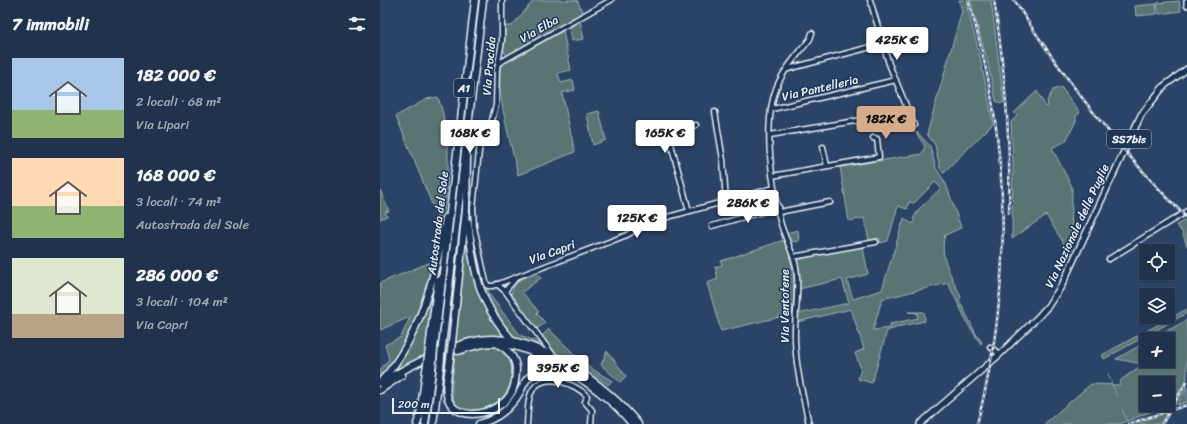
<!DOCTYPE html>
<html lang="it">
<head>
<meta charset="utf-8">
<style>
	body { margin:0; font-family:Sriracha,sans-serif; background:#283a53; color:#f1f3f6; height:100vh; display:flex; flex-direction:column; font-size:15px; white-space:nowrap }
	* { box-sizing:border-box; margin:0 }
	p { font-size:13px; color:#a2aab5 }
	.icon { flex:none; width:22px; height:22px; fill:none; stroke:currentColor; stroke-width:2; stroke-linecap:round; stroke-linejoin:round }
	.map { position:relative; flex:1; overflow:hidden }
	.sheet { display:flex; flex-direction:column; background:#20324c; width:380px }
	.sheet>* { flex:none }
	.buttons { position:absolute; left:759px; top:244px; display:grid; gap:8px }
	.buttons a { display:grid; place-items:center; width:36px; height:36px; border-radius:0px; background:#20324c; box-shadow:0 1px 3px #0004,0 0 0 1px #3d4d64; font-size:20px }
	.scale { position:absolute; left:12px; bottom:10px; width:108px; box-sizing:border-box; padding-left:4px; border:2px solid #e8f1f8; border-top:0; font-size:11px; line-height:14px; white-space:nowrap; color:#e8f1f8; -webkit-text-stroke:3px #1d3557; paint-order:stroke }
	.price { position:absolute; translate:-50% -34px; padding:0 9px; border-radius:4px; background:#fff; color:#222; font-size:13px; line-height:26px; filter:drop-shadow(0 1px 2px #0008) }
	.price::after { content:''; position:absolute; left:50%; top:24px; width:12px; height:9px; margin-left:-6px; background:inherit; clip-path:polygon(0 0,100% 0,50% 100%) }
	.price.on { background:#d6ab8b; color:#111 }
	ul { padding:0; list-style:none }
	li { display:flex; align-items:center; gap:12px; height:100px; padding:0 12px }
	li span { display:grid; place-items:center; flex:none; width:112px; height:80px; border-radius:0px; color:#555 }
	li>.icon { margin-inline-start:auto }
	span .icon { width:48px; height:48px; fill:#fffc; stroke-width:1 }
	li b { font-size:17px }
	h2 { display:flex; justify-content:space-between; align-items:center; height:48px; padding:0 12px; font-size:17px }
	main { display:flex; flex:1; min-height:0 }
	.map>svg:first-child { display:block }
	.green { fill:#587573; stroke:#a0b3b6 }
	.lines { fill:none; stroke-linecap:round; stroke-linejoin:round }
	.stream { stroke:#86a4b7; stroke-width:1 }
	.minor-casing { stroke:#e8f1f8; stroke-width:7 }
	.major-casing { stroke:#e8f1f8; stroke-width:8 }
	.highway-casing { stroke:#e8f1f8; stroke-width:9 }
	.minor { stroke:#1d3557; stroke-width:4 }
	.major { stroke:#1d3557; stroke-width:5 }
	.highway { stroke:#1d3557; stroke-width:6 }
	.rail-casing { stroke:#e8f1f8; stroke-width:2.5 }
	.rail { stroke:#1d3557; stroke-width:1; stroke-dasharray:3; stroke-linecap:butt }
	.highway-bridge-casing { stroke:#e8f1f8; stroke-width:9; stroke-linecap:butt }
	.highway-bridge { stroke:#1d3557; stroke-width:6 }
	.labels { text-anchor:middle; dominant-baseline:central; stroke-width:3; stroke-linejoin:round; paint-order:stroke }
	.shield { fill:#1d3557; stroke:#abb9c8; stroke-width:1 }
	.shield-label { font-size:11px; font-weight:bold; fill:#e8f1f8 }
	.street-label { font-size:12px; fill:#e8f1f8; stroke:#1d3557 }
</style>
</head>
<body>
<main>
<section class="sheet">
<h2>7 immobili<svg class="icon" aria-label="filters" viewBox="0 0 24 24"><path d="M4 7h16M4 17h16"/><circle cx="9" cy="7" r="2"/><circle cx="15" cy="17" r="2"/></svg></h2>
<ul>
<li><span style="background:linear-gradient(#a9c7e8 65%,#8fb573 0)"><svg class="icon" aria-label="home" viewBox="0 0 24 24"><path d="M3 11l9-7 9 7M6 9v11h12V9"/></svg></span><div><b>182 000 €</b><p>2 locali · 68 m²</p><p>Via Lipari</p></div></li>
<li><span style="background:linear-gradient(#ffd9b3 60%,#8fb573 0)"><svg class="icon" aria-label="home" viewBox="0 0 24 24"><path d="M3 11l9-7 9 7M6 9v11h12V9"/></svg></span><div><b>168 000 €</b><p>3 locali · 74 m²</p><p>Autostrada del Sole</p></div></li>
<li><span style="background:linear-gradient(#dfe7d0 70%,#b9a48a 0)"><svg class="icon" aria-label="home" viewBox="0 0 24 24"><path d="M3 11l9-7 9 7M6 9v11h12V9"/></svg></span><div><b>286 000 €</b><p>3 locali · 104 m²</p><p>Via Capri</p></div></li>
</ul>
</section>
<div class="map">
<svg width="807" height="424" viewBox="0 0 807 424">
	<rect width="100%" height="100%" fill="#2b4366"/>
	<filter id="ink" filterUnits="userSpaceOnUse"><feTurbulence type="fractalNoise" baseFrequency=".025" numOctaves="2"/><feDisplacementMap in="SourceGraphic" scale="8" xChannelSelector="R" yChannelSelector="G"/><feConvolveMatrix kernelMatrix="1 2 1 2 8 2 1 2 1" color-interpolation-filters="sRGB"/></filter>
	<g filter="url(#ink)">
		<path class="green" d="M154,0h43l6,13 -76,43 -4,-6 1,-24h8z
			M579,0h6c12,41 21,82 28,124l-50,49 -3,-5 -5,-23 -8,-11 35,-123z
			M590,0h21l13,102 -3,2 -5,-3 -8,-37z
			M799,1l2,10 -22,3 -2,-11z
			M776,4l1,10 -21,2 -1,-10z
			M200,21l4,18 -12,2 -3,-13z
			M183,31l8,39 -13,3 3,10 12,-3 2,10 -13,3 13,59 -57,23c-5,-23 -25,-93 -17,-110z
			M681,87l19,26 -4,3v5l-10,20 -14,7 20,39 -1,68 -25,-40 -34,24 1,-77 -2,-40 6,-6 -3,-3 23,-22 9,16 2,-1 -1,-5 6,-11z
			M58,97c22,61 4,142 -15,202 -7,19 -13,40 -24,56 -5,9 -13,16 -19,24v-9l9,-11 -4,-14 16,-8 9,-20 -30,13v-47l51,-21 7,-43 -42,-103 31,-17z
			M219,111l7,29 -13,5 -6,-31z
			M537,132l13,14 6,22 10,16 15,44 -16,7c-7,21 8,44 16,62l-2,3 17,34 6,8 -1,2 -12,-18 -21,-43 -66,16 -9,31 18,-2 -1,-4 28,-6 -1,-5 -9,-1h16l1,9 -29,6v1l-9,3 -15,52 -14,-4 3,-10 -6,-16 9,-4 -13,-40 -54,13v-8l52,-11 -7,-24 -43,10 -3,-29 57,-13h10l5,27 -21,6 6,19 29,-9 22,-72 8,6 3,-3 -2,-2 6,-10 22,-21 -6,-6 -21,21 -5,-1 -2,7 -9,-3 -10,35 -8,2v-5l-11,2 -5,-22 -15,3 -9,-54 82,-13 3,-8 -9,-13z
			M0,190l9,21 -4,1 2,4 -7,3z
			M90,204l9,54 10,36 31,41 24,10 1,4 -2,1c-9,-5 -20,-8 -29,-13 -33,-18 -44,-98 -44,-133z
			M804,221l3,3v22l-5,-14 -6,-7z
			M418,230l1,11 -9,1 -4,-9z
			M86,239h3l10,51 27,46 -29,1 -23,8z
			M404,240c11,29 12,44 8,74l-71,17 -14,-48 11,-4 -3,-12 7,-2 -1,-4z
			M156,272l5,6 -19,14 17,20 -2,1 8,10 -8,6 -26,-33c2,-15 12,-19 25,-24z
			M54,279l-4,25 -5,52 -31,16z
			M807,309v4l-83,46 -2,-4z
			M807,320v59l-15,24 -4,2v-22h-22v22h21l-47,19h-76l47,-40 28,1 2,-5 22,-16 -27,-5 30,-17v19h22v-22h-16z
			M169,329l35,35 28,17 -4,4 -21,-16 -31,-16 -14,-17z
			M107,346c46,4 23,76 -22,64 -6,-2 -10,-5 -12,-12 -3,-13 1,-30 2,-43z
			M227,351l19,25 -6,6 -19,-17z
			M807,387v15l-10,3z
			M788,412l-8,12h-28l4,-2z"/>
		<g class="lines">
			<path class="stream" d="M728,374l9,23
				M742,409l5,12"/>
			<defs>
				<path id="minor" d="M122,0v41l-5,28 -1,36 -5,19 -11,18 -7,66 1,19 12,55 2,4h5l134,-51 19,-12 128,-35
					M490,0l19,64 25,61
					M119,63l112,-63
					M408,69l94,-25
					M392,109l124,-29
					M335,112l8,48 3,41
					M390,135l103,-17
					M443,147l4,19
					M392,176l107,-19 -2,-18 -4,-1
					M309,211l-21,-78 28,-8
					M399,212l51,-10
					M332,226l67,-19
					M413,257l83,-15
					M729,259l78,-48
					M117,284l8,7 48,64
					M125,291l11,-13
					M610,347l10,7
					M147,424c1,-10 0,-22 4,-31 10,-23 44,-10 56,3l-2,6 7,8 -1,14
					M429,424c-6,-28 -13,-55 -14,-84 -1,-24 5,-49 1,-73 -3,-16 -12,-30 -16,-46 -8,-40 -20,-106 1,-143 7,-14 20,-27 29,-39l2,-6"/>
				<path id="major" d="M807,1v4
					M540,424l80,-70 39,-38 9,-10 14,-21 79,-170 23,-29 23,-17"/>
				<path id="highway" d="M88,222c6,50 10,81 45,119
					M72,342l14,-133 1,-52
					M62,346l41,-346
					M49,349l9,-69
					M54,349l41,-349
					M78,351c12,-4 24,-8 36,-8 45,2 111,47 138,81
					M69,366c-1,10 -5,23 -1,33 10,25 50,15 62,-4 5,-7 6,-18 6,-27 -1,-10 -8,-19 -17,-23
					M2,380c38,-41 54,-108 64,-162
					M0,383c26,-15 70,-38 100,-43 52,-9 128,45 158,84
					M0,390l22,-15
					M37,424l3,-9 6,-44
					M45,424l7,-54
					M53,424l7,-56
					M99,424c14,-4 25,-10 34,-22 12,-13 8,-25 28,-32 7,-2 12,-2 18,-1"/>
			</defs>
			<use href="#minor" class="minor-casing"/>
			<use href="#major" class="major-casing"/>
			<use href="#highway" class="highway-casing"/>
			<use href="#minor" class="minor"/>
			<use href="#major" class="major"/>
			<use href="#highway" class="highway"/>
			<defs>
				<path id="rail" d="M588,0c43,139 46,284 9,424
					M614,0c11,71 17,142 15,213
					M634,0c50,79 107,152 173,218
					M748,424l59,-19
					M782,424l25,-42"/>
			</defs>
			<use href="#rail" class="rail-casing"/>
			<use href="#rail" class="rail"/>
			<defs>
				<path id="highway-bridge" d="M69,366l3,-24
					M60,368l2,-22
					M52,370l2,-21
					M46,371l3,-22"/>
			</defs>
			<use href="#highway-bridge" class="highway-bridge-casing"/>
			<use href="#highway-bridge" class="highway-bridge"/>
		</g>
	</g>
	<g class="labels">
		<g class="shield">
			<rect x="74" y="79" width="20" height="18" rx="3"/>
			<rect x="727" y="130" width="44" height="18" rx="3"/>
		</g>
		<g class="shield-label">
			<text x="84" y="88">A1</text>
			<text x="749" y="139">SS7bis</text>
		</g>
		<g class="street-label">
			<text transform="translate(159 29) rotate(-30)">Via Elba</text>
			<text transform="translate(109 66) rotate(-85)">Via Procida</text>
			<text transform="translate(440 88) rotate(-13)">Via Pantelleria</text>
			<text transform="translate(58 223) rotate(-83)">Autostrada del Sole</text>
			<text transform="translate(697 226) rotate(-65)">Via Nazionale delle Puglie</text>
			<text transform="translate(172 252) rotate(-20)">Via Capri</text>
			<text transform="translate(405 306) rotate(-90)">Via Ventotene</text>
		</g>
	</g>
</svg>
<div class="buttons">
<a><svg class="icon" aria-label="locate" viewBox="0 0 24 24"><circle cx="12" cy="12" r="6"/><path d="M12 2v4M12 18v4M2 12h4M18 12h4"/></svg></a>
<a><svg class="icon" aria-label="layers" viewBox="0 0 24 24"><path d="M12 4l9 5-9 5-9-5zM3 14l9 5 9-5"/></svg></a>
<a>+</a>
<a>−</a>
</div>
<div class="scale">200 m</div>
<b class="price" style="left:517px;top:61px">425K €</b>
<b class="price on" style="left:506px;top:140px">182K €</b>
<b class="price" style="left:90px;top:154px">168K €</b>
<b class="price" style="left:285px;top:154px">165K €</b>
<b class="price" style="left:368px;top:224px">286K €</b>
<b class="price" style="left:257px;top:239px">125K €</b>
<b class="price" style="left:178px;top:389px">395K €</b>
</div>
</main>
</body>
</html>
